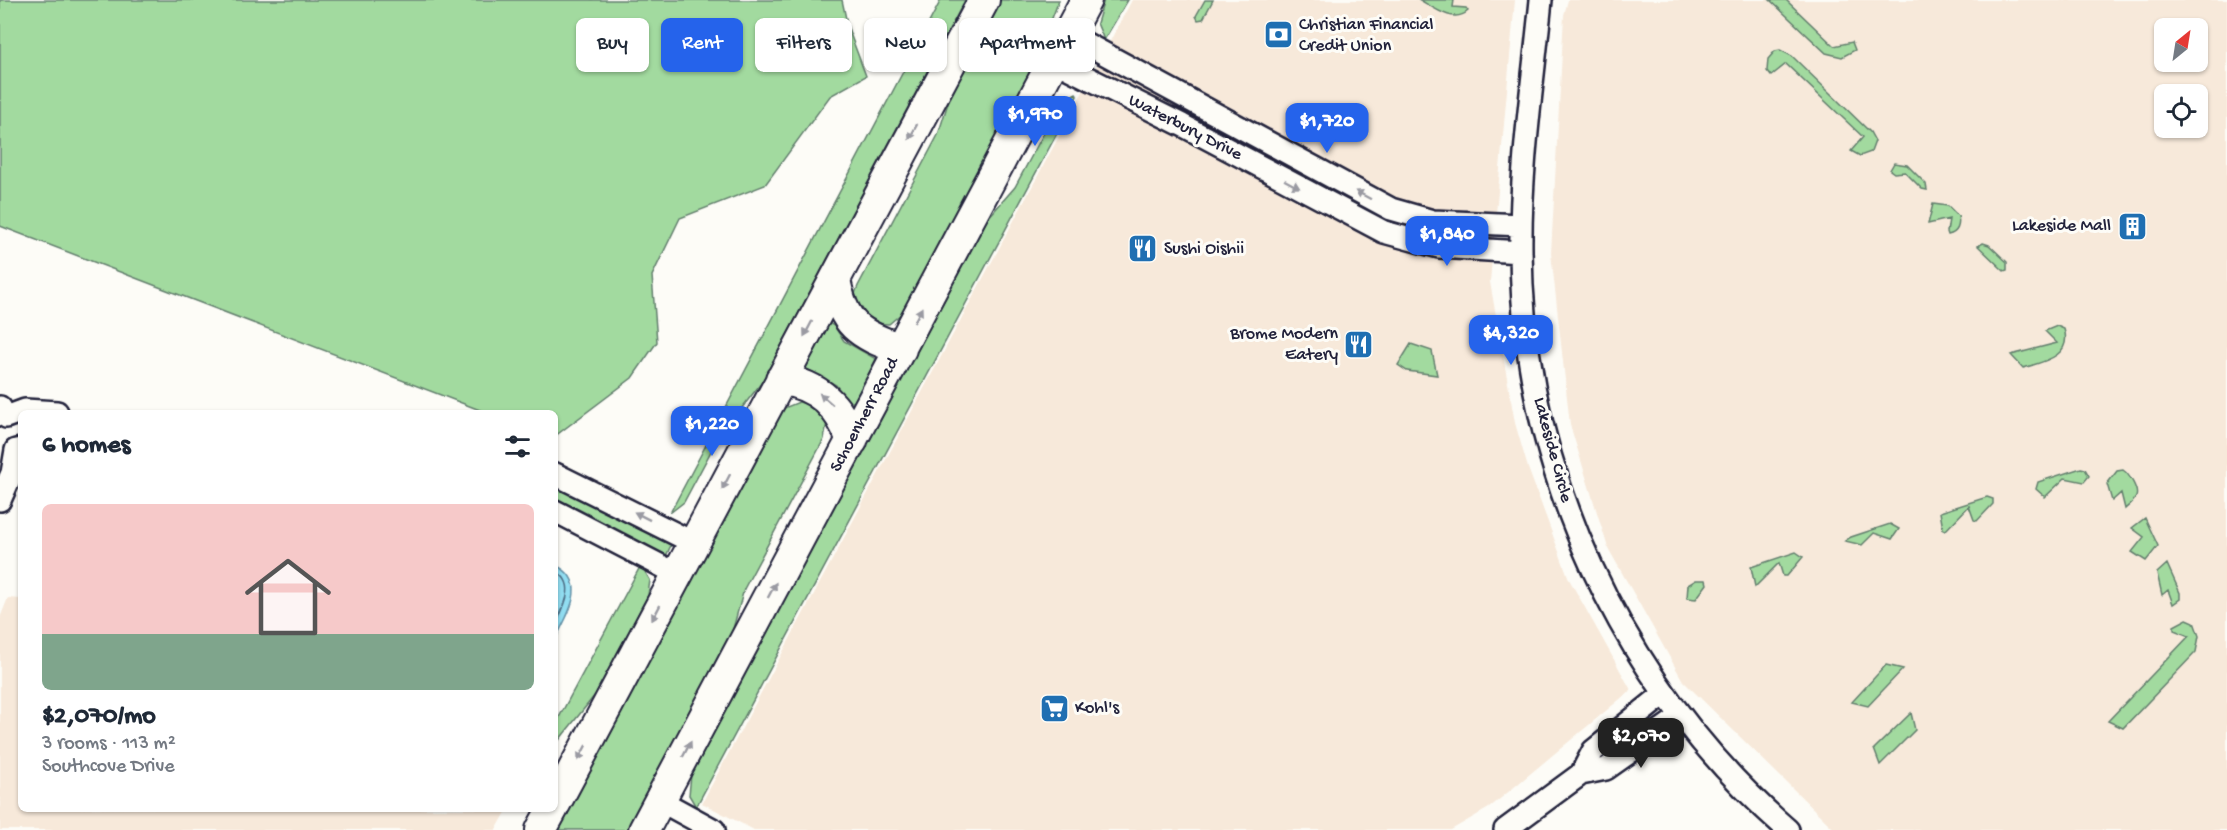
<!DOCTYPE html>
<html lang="en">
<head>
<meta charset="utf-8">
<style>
	body { margin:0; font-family:"Gochi Hand",sans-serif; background:#f6f6f7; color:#1f2937; height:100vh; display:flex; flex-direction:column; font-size:22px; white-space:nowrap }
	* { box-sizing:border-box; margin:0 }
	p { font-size:20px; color:#747a83 }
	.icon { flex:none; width:33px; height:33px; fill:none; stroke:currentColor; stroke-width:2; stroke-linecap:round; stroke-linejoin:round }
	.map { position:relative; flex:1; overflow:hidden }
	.drawer { position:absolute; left:18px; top:410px; width:540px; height:402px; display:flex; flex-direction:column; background:#fff; border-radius:9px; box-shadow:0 2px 4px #0004 }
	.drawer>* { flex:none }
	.top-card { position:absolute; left:576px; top:18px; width:570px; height:54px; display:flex; gap:12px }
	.needle { width:39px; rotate:30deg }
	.tools { position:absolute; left:2154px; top:18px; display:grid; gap:12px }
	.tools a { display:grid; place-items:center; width:54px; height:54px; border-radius:9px; background:#fff; box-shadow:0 2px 4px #0004; font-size:30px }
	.price { position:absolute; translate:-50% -51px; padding:0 14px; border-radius:12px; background:#2563eb; color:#fff; font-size:20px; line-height:39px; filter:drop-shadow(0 2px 3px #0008) }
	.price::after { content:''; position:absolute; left:50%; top:36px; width:18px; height:14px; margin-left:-9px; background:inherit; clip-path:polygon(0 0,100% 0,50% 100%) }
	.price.on { background:#222; color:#fff }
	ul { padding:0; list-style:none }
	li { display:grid; align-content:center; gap:12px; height:318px; padding:0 24px }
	li span { display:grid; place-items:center; height:186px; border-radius:9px; color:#555 }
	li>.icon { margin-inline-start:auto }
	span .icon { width:108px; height:108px; fill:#fffc; stroke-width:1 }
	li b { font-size:26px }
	h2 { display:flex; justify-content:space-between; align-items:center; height:72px; padding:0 24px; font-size:26px }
	.tag { padding:0 21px; border-radius:9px; background:#fff; box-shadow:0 2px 4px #0004; font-size:21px; line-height:54px }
	.tag.on { background:#2563eb; color:#fff }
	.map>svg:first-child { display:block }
	.built { fill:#f7e9da; fill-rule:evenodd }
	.green { fill:#a2da9f; stroke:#627e6d; stroke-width:1.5 }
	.water { fill:#91ddf1; stroke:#6592a8; stroke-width:1.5 }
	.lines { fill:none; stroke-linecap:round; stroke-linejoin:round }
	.shore { stroke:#4e6d84; stroke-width:1.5 }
	.minor-casing { stroke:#22223b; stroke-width:26 }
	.secondary-casing { stroke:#22223b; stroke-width:34 }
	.minor { stroke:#fdfcf7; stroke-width:21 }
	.secondary { stroke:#fdfcf7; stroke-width:30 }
	.oneway { fill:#9a9aa2 }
	.labels { text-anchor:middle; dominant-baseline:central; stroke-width:6; stroke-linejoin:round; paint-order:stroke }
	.poi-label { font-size:18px; fill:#22223b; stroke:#fdfcf7; text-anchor:start }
	.street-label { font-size:18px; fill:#22223b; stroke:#fdfcf7 }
</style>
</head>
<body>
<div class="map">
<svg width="2227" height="830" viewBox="0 0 2227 830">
	<rect width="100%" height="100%" fill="#fdfcf7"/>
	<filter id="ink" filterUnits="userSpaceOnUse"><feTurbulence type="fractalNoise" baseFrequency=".0167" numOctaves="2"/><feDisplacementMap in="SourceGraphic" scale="12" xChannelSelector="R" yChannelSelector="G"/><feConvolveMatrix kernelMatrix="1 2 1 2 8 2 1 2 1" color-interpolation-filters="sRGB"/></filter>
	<g filter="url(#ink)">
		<path class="built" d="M1132,0h383l-25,282 25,141 13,45 41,111 62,111 -142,118 -38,22h-697l-52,-27z
			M1568,0h659v830h-392l-152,-149 -75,-133 -38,-123 -19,-172 13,-238zM2164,28h34v34h-34zM2164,94h34v34h-34z
			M8,598l13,1v209l487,1 -12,21h-496v-212z"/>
		<path class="green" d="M0,0h842l6,28 18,48 -36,20 -65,89 -85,33 -28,58 5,66 -25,36 -77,58v-24h-70l-485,-186z
			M941,0h24l-203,382 -45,58 -33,62 -14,11z
			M1000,0h59l-28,73 -129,240 -13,11 -17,-1 -14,-10 -4,-17 4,-10 80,-151 14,-45z
			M1104,0h24l-24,40 -7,-17z
			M1205,0h8l-10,19 -5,1 -2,-4z
			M1420,0h34l-1,7 13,1 2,3c-14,13 -34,-3 -48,-11z
			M1770,0h16l48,46 18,-4 3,8 -13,7 -16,-4z
			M1780,50l12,6 78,76 5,9 -4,11 -11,4 -9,-5 12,-14 -77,-73 -15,12 -4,-5 1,-12 7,-8z
			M1076,93l1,3 -381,711 -7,-12 2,-20 297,-557 27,-31 46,-86z
			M1894,163l13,2 19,19 1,6 -5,-1 -17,-17 -11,1 -4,-3z
			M1933,204l15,2 10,10c2,9 0,17 -10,19l-1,-3 2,-13 -21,5z
			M1983,243l6,2 18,17v8l-3,1 -26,-25z
			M829,323l5,3 10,15 32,18 -22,43h-6l-12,-17 -31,-17z
			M2057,326l7,3c9,28 -22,33 -41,39l-12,-13 46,-12 -12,-12z
			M1411,344l21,7 5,24 -30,-4 -9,-6z
			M799,402l18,5 10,15 -3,17 -80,150 -13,47 -104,194h-69l220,-414 6,-8z
			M2081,468l4,1 4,7 -5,6 -19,-4 -20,19 -9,-8 2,-7z
			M2123,470c6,4 16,20 13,27 -2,5 -8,9 -11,12l-4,-16 -9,8 -5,-17 10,-13z
			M555,482l117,61 -6,13 -111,-54z
			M1987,497l6,2v5l-16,17 -3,-1 -5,-14 -23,24 -3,-1 -3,-17z
			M2145,518l13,28 -12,15 -14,-9 12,-15 -12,-9z
			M1890,524l9,5 -7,10 -18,-6 -12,12 -17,-4 6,-4z
			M1796,552l7,5 -16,19h-4l-4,-13 -24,24 -4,-20z
			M2167,564l13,29v6l-7,5 -5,-14 -6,5 -5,-22z
			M641,565l9,15 -2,15 -53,100 -40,50v-20z
			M1696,580h10l1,4 -11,15 -9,-1 1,-13z
			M2187,619l7,3 5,14 -3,16 -73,76 -15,-7 81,-85 -15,-6v-4z
			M1886,665l17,4 -35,37 -16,-4z
			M1911,713l4,17 -35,35 -6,-16z"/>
		<path class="water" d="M555,565c36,16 12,50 0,75z"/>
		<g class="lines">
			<path class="shore" d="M555,571c24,12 8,37 0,55"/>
			<defs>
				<path id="minor" d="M1541,0c-8,83 -21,167 -20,250 1,221 101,435 267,580
					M1068,34l323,175 42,12 88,4
					M1054,61l128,64 202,107 55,15 82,5
					M0,407l6,10 19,-7 32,2
					M555,474l139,69
					M0,500l12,-27 4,-23 5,-1
					M555,511l122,63
					M1581,774l25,-5 75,-53
					M659,800l55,30
					M1505,830l76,-56 12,-23 71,-57"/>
				<path id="secondary" d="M835,279c8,46 23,55 66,70
					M781,379c38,7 58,26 71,62
					M555,804l429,-804
					M541,830l12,-22
					M644,830l442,-830"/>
			</defs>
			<use href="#minor" class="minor-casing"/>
			<use href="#secondary" class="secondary-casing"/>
			<use href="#minor" class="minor"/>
			<use href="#secondary" class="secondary"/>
		</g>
		<defs><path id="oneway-solid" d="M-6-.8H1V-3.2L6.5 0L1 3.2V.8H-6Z" transform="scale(1.5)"/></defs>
		<g class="oneway">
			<use href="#oneway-solid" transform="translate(913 132) rotate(118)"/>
			<use href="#oneway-solid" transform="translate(1292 184) rotate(28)"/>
			<use href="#oneway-solid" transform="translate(1363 195) rotate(-152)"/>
			<use href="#oneway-solid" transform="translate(918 315) rotate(-62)"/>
			<use href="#oneway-solid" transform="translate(808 329) rotate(118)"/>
			<use href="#oneway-solid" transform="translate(826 399) rotate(-139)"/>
			<use href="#oneway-solid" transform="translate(726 482) rotate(118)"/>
			<use href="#oneway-solid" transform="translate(642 516) rotate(-153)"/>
			<use href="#oneway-solid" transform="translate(772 590) rotate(-62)"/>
			<use href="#oneway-solid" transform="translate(656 613) rotate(118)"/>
			<use href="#oneway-solid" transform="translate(687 749) rotate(-62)"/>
			<use href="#oneway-solid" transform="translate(582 753) rotate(118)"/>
		</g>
	</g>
	<defs>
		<symbol id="bank-square" viewBox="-11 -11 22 22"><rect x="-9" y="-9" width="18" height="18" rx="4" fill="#1f6fb2" stroke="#fdfcf7"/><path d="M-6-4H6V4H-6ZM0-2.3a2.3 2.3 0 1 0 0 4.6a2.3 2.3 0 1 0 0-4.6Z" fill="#fff"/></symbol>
		<symbol id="building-square" viewBox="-11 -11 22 22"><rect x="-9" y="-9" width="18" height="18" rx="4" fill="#1f6fb2" stroke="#fdfcf7"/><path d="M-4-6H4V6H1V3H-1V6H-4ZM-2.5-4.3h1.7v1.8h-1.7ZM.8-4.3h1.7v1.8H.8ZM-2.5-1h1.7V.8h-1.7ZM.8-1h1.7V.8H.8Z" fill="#fff"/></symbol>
		<symbol id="restaurant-square" viewBox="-11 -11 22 22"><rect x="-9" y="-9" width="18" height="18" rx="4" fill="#1f6fb2" stroke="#fdfcf7"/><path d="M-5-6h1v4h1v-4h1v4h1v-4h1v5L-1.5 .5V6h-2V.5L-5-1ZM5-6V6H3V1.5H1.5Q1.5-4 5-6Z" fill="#fff"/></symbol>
		<symbol id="supermarket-square" viewBox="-11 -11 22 22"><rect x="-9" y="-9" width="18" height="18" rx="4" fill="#1f6fb2" stroke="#fdfcf7"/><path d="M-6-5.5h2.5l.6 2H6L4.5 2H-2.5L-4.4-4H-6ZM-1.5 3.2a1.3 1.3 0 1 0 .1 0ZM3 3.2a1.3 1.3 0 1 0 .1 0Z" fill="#fff"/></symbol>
	</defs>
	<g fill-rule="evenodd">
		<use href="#bank-square" x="1262" y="18" width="33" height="33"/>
		<use href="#building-square" x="2116" y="210" width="33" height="33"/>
		<use href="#restaurant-square" x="1126" y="232" width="33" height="33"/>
		<use href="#restaurant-square" x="1342" y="328" width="33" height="33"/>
		<use href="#supermarket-square" x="1038" y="692" width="33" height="33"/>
	</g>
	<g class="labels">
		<g class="poi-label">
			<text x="1299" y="25">Christian Financial<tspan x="1299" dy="21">Credit Union</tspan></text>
			<text x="2111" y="226" text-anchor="end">Lakeside Mall</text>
			<text x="1164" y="249">Sushi Oishii</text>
			<text x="1338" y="334" text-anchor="end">Brome Modern<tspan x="1338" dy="21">Eatery</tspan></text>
			<text x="1075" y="708">Kohl's</text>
		</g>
		<g class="street-label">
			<text transform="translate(1185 128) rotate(27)">Waterbury Drive</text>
			<text transform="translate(865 415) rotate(-62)">Schoenherr Road</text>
			<text transform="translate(1552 450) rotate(75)">Lakeside Circle</text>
		</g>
	</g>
</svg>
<div class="tools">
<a><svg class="needle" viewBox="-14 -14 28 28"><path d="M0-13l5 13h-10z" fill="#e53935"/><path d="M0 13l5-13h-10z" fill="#747a83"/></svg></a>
<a><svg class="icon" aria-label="locate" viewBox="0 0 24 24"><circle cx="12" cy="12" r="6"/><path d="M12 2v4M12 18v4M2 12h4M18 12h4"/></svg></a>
</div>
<b class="price" style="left:1035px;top:147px">$1,970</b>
<b class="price" style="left:1327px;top:154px">$1,720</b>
<b class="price" style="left:1447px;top:267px">$1,840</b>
<b class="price" style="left:1511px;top:366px">$4,320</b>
<b class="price" style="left:712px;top:457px">$1,220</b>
<b class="price on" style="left:1641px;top:769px">$2,070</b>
<div class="top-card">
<a class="tag">Buy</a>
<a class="tag on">Rent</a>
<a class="tag">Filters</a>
<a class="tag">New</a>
<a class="tag">Apartment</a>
</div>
<section class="drawer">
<h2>6 homes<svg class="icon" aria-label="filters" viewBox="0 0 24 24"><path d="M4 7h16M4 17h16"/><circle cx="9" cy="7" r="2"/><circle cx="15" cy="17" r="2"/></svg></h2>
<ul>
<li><span style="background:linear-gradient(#f6c9c9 70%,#7fa58c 0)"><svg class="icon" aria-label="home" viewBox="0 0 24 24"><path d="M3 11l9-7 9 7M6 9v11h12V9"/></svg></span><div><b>$2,070/mo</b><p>3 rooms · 113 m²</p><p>Southcove Drive</p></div></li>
</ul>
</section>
</div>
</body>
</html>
